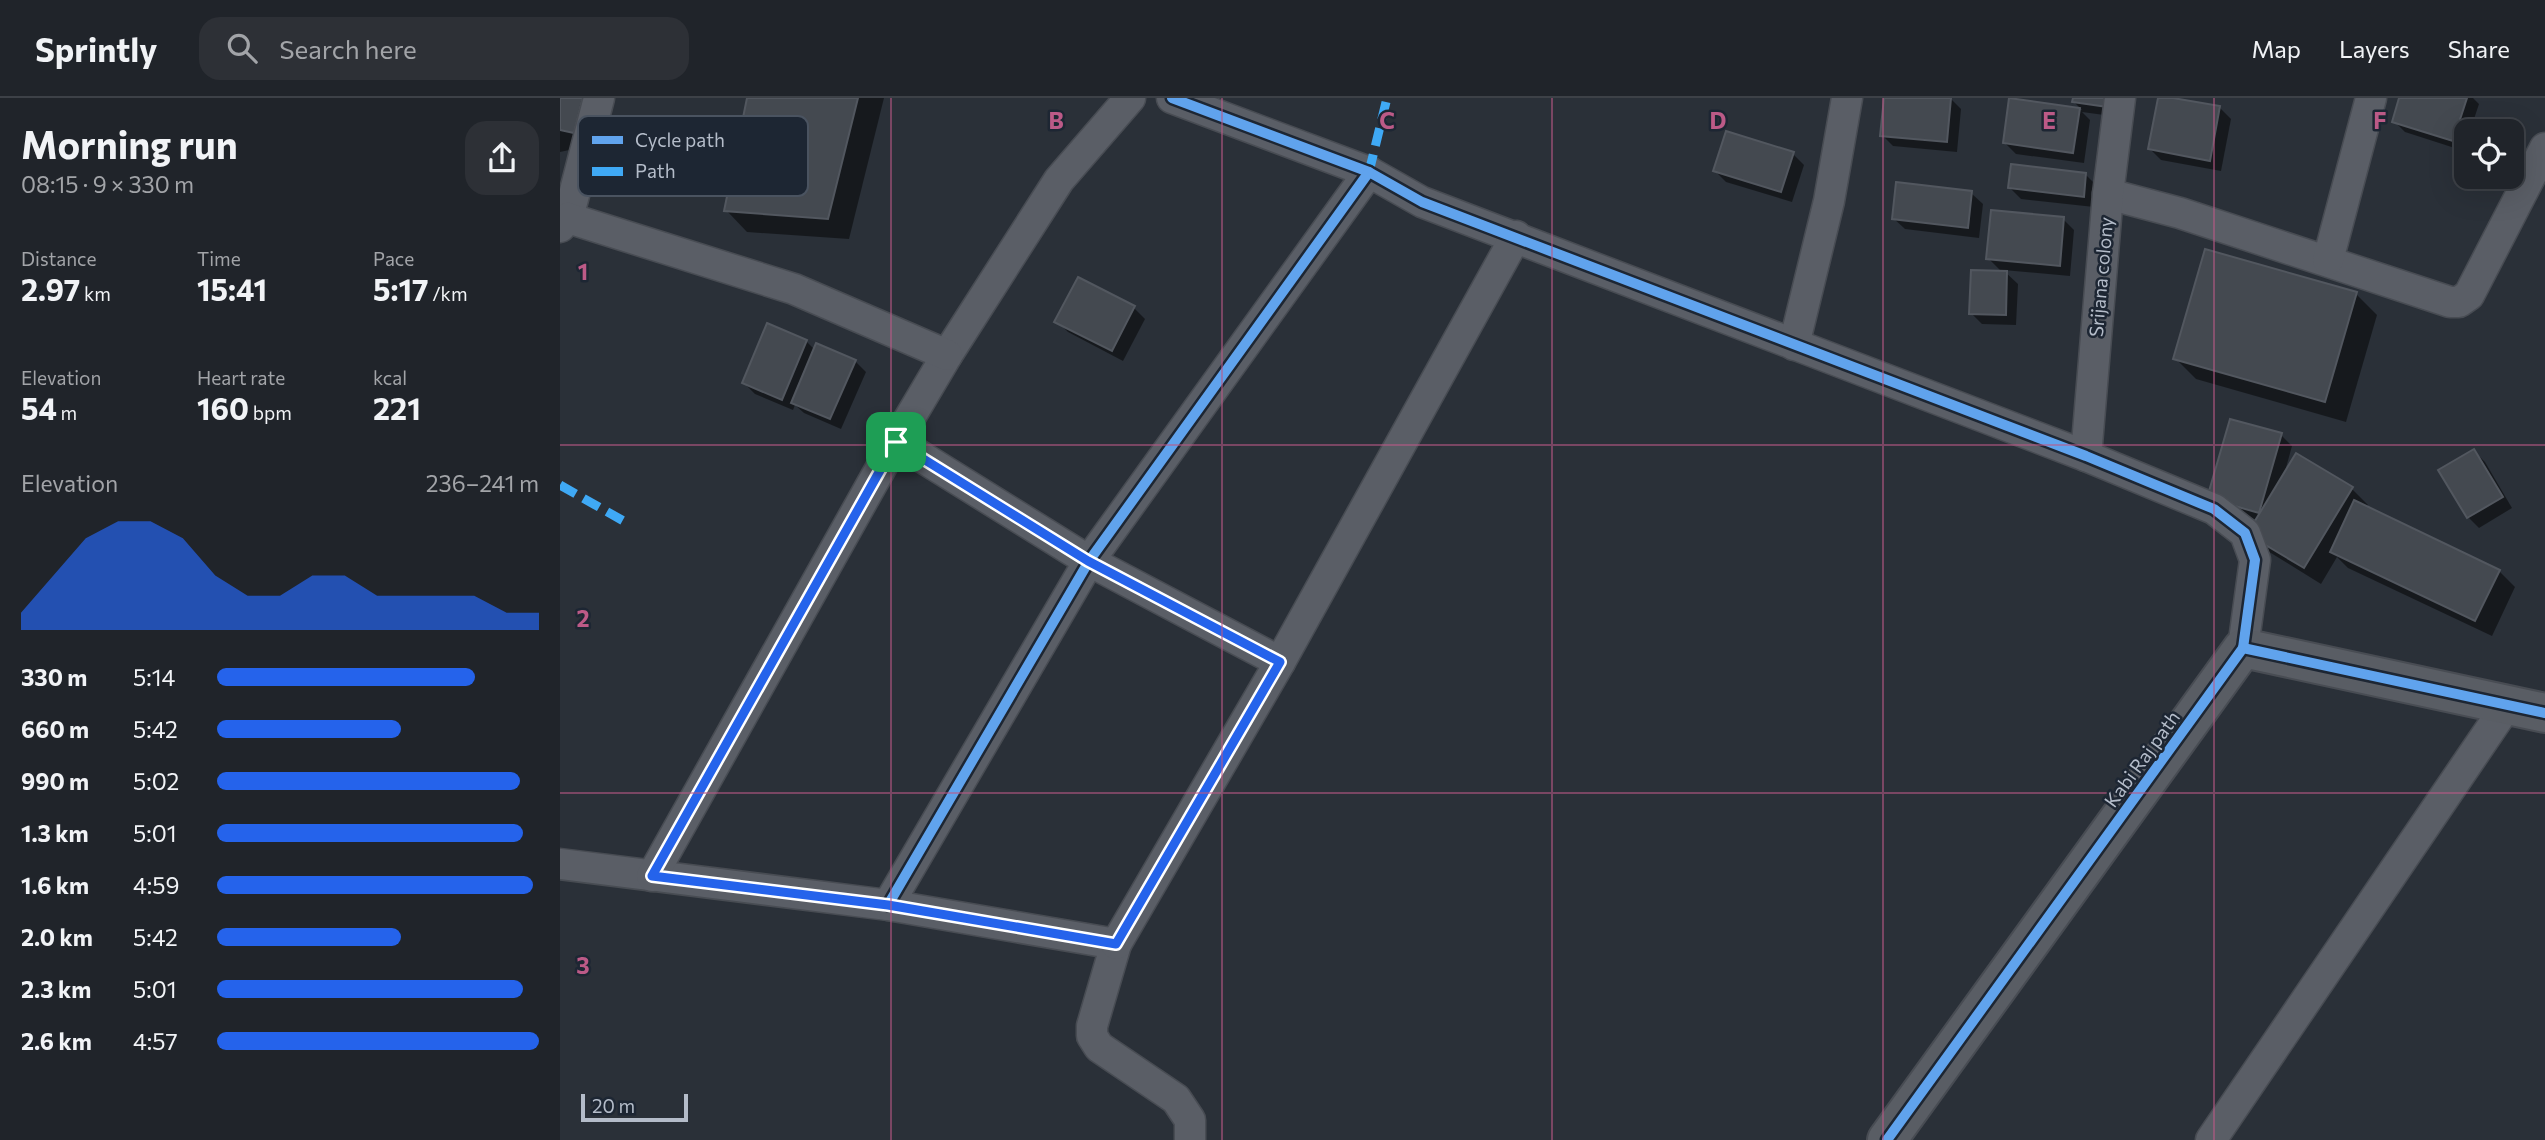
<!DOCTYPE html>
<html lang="en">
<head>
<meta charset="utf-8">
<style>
	body { margin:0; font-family:Commissioner,sans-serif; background:#2d3036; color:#f1f3f6; height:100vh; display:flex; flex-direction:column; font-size:26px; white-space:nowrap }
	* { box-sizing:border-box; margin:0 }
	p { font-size:23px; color:#a2a4a8 }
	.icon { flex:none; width:38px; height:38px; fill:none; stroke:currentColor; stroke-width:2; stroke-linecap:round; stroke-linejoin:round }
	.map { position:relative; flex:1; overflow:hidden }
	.panel { display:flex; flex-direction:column; background:#20242a; width:560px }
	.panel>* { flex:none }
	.fabs { position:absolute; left:1894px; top:21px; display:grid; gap:14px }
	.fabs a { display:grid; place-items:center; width:70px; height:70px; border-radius:14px; background:#20242a; box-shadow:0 7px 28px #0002,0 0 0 2px #3d4147; font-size:35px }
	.scale { position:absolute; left:21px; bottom:18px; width:107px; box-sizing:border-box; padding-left:7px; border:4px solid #b4bcc9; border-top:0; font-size:19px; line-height:24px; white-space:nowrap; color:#b4bcc9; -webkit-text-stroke:5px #1d2633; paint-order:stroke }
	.pin { position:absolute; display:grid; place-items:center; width:60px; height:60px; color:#fff; margin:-30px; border-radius:14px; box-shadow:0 4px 10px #0006 }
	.round { display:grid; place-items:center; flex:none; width:74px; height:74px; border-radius:21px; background:#2d3036 }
	.headline { display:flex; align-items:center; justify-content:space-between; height:119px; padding:0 21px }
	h1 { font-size:38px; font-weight:700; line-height:52px }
	.figures { display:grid; grid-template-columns:repeat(3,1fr); gap:10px; height:119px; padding:7px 21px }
	.figures div { display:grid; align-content:center }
	.figures b { font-size:30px; font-weight:700 }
	.figures small { font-size:19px; font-weight:400 }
	.figures p { font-size:19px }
	.chart { height:196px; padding:14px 21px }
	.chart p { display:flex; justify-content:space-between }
	.chart svg { width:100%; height:126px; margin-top:7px; fill:#2563eb; opacity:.7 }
	ul { padding:0 21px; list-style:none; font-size:23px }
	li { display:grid; grid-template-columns:112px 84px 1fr; align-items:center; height:52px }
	li i { height:18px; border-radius:9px; background:#2563eb }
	header { display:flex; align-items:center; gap:42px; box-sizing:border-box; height:98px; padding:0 35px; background:#20242a; border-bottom:2px solid #3d4147 }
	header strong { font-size:33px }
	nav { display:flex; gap:38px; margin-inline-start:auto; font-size:24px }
	.search { width:490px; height:63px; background:#2d3036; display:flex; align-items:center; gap:18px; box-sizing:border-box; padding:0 24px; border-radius:21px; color:#a2a4a8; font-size:26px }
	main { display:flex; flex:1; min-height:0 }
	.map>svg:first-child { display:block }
</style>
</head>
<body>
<header>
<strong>Sprintly</strong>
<div class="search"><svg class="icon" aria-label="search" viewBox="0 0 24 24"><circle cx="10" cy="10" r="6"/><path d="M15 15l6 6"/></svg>Search here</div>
<nav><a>Map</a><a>Layers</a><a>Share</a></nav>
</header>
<main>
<section class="panel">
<div class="headline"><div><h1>Morning run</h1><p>08:15 · 9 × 330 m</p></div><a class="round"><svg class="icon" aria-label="share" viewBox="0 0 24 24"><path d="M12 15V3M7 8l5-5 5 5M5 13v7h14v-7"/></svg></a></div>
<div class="figures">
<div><p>Distance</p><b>2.97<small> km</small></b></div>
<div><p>Time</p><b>15:41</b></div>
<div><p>Pace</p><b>5:17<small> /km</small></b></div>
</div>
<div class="figures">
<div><p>Elevation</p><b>54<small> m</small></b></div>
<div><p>Heart rate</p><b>160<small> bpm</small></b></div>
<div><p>kcal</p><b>221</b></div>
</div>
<div class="chart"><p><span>Elevation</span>236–241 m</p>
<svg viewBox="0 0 160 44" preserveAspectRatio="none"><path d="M0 44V38L10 25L20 12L30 6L40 6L50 12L60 25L70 32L80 32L90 25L100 25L110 32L120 32L130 32L140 32L150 38L160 38V44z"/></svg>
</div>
<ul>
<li><b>330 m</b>5:14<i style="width:80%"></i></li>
<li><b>660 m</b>5:42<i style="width:57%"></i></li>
<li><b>990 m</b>5:02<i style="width:94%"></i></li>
<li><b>1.3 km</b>5:01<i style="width:95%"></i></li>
<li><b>1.6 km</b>4:59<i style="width:98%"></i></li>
<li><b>2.0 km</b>5:42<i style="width:57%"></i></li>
<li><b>2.3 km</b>5:01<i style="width:95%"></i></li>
<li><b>2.6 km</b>4:57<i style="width:100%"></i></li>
</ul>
</section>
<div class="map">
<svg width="1985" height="1042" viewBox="0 0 1985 1042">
	<rect width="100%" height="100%" fill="#2a3038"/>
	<!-- shadow -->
	<g fill="#0007">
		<path d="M 0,0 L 49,0 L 14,51 L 0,54 Z"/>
		<path d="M 189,0 L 324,0 L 289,141 L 187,134 L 166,112 Z"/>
		<path d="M 1325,0 L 1390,0 L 1401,11 L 1397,54 L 1333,48 L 1322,37 Z"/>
		<path d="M 1515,0 L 1561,0 L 1559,19 L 1522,14 L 1530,22 L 1524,65 L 1456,56 L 1445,45 L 1450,2 L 1522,12 L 1514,4 Z"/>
		<path d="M 1599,0 L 1660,10 L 1671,21 L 1661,73 L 1601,62 L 1590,51 Z"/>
		<path d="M 1841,0 L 1913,0 L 1919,6 L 1910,33 L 1906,33 L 1904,53 L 1845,34 L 1834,23 Z"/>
		<path d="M 1233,56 L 1244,67 L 1232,104 L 1166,84 L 1155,73 Z"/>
		<path d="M 1526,77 L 1537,88 L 1534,109 L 1461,101 L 1450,90 Z"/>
		<path d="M 1411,95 L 1423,106 L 1419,140 L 1345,131 L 1333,120 Z"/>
		<path d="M 1503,121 L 1514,132 L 1510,178 L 1443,172 L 1458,186 L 1456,227 L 1422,226 L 1411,215 L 1443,175 L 1428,160 Z"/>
		<path d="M 1796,196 L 1817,217 L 1786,324 L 1636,281 L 1615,260 Z"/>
		<path d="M 574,210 L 585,221 L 563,263 L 508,234 L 497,223 Z"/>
		<path d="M 246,243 L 255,252 L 295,263 L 306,274 L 281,331 L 244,315 L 235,307 L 233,312 L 195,296 L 184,285 Z"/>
		<path d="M 1721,337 L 1732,348 L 1724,377 L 1792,391 L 1808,407 L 1807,410 L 1939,473 L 1955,489 L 1932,538 L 1788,470 L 1777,459 L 1761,486 L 1706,452 L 1698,422 L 1660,411 Z"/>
		<path d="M 1914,353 L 1925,364 L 1952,410 L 1919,430 L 1908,419 Z"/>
	</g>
	<!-- building -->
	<g fill="#444950" stroke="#52575f" stroke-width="2">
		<path d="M 0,0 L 23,0 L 14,35 L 0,32 Z"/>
		<path d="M 187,0 L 298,0 L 268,121 L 164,113 Z"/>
		<path d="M 1324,0 L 1391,0 L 1387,44 L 1320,38 Z"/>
		<path d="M 1449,0 L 1520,10 L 1513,55 L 1443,45 Z"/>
		<path d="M 1513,0 L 1549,0 L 1548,9 L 1512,4 Z"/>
		<path d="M 1598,0 L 1613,0 L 1660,8 L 1650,63 L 1588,51 Z"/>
		<path d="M 1839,0 L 1907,0 L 1893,43 L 1832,24 Z"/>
		<path d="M 1166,33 L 1234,54 L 1221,94 L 1153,73 Z"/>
		<path d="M 1451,66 L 1526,75 L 1524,99 L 1448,90 Z"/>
		<path d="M 1336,84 L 1412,93 L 1408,130 L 1332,121 Z"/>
		<path d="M 1431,112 L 1504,119 L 1500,168 L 1426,161 Z"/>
		<path d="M 1645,151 L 1797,194 L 1765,304 L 1613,261 Z"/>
		<path d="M 1411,172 L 1447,173 L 1446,217 L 1409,216 Z"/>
		<path d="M 518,179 L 575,208 L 552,253 L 494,224 Z"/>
		<path d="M 207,225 L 247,242 L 222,302 L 182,285 Z"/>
		<path d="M 256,245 L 296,262 L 270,321 L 231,305 Z"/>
		<path d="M 1670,321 L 1722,335 L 1699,415 L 1647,400 Z"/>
		<path d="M 1914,351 L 1943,399 L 1907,420 L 1878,372 Z"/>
		<path d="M 1736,355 L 1793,389 L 1744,470 L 1687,436 Z"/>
		<path d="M 1794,402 L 1940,472 L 1915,523 L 1770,454 Z"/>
	</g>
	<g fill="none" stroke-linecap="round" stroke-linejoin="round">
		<!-- street casing -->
		<g stroke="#484c53" stroke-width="33">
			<g id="street">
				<path d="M 570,0 L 499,82 L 387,257 L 336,343 L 529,463 L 720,564"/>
				<path d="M 612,0 L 809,74 L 862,104 L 1526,358 L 1654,411 L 1685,435 L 1695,462 L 1683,550"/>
				<path d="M 1548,96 L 1620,115 L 1890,204 L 1899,204 L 1909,197 L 1985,50"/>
				<path d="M 8,120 L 39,0"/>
				<path d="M 0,129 L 8,120 L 234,191 L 387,257"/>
				<path d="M 1768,162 L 1811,0"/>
				<path d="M 1234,247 L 1269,103 L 1287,0"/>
				<path d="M 1526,358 L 1548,96 L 1560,0"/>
				<path d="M 0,766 L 328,807 L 556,846 L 532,928 L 532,938 L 539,949 L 616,1001 L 630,1022 L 630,1042"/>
				<path d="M 92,778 L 336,343"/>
				<path d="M 328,807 L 529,463 L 809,74"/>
				<path d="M 556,846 L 720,564 L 956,138"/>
				<path d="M 1651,1042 L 1947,607"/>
			</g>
		</g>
		<!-- secondary casing -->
		<g stroke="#484c53" stroke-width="42">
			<path id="secondary" d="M 1327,1042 L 1683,550 L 1985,615"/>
		</g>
		<!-- street -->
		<use href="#street" stroke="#5a5e66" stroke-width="30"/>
		<!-- secondary -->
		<use href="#secondary" stroke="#595d64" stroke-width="38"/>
		<!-- quiet -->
		<g stroke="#3fa9f5" stroke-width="9" stroke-dasharray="18 9" stroke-linecap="butt">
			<path d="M 809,74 L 827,0"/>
			<path d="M 0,387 L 67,425"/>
		</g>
		<!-- cycleway casing -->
		<g stroke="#1d2633" stroke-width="15">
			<g id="cycleway">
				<path d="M 612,0 L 809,74 L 862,104 L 1526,358 L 1654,411 L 1685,435 L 1695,462 L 1683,550"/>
				<path d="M 328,807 L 529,463 L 809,74"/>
				<path d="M 1327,1042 L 1683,550 L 1985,615"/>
			</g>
		</g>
		<!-- cycleway -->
		<use href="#cycleway" stroke="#60a3ed" stroke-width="10"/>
	</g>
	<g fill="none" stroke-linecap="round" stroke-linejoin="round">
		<!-- route casing -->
		<g stroke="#fff" stroke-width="14">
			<path id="route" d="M 336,344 L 528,463 L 720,564 L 556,846 L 328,807 L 92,778 Z"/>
		</g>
		<!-- route -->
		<use href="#route" stroke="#2563eb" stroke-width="9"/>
	</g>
	<!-- grid -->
	<path fill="none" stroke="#bc5a87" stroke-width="2" stroke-opacity="0.55" d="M 331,0 L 331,1042M 662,0 L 662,1042M 992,0 L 992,1042M 1323,0 L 1323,1042M 1654,0 L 1654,1042M 0,347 L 1985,347M 0,695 L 1985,695"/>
	<g text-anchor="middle" stroke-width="5" stroke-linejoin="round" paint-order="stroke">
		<!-- street labels -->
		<g font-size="19" fill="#b4bcc9" stroke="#1d2633">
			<text transform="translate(1541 179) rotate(-85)" y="7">Srijana colony</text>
			<text transform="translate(1582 661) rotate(-54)" y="7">Kabi Raj path</text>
		</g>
	</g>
	<!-- legend -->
	<rect x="18" y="18" width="230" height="80" rx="10" fill="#1d2633" stroke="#4a5360" stroke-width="2"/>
	<rect x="32" y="38" width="31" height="8" fill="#60a3ed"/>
	<rect x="32" y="69" width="31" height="9" fill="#3fa9f5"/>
	<g font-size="19" fill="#b4bcc9">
		<text x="75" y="49">Cycle path</text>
		<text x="75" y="80">Path</text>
	</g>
	<g font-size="23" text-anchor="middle" font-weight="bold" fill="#bc5a87" stroke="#1d2633" stroke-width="5" stroke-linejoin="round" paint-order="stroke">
		<text x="496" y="31">B</text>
		<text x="827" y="31">C</text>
		<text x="1158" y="31">D</text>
		<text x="1489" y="31">E</text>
		<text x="1820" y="31">F</text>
		<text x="23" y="182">1</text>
		<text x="23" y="529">2</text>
		<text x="23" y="876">3</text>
	</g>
</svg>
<div class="fabs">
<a><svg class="icon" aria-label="locate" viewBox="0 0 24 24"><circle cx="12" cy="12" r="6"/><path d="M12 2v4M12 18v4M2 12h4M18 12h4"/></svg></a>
</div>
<div class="scale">20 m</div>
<div class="pin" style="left:336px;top:344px;background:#1e9e55"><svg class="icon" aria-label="arrive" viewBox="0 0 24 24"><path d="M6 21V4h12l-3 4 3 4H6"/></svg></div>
</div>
</main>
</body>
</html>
